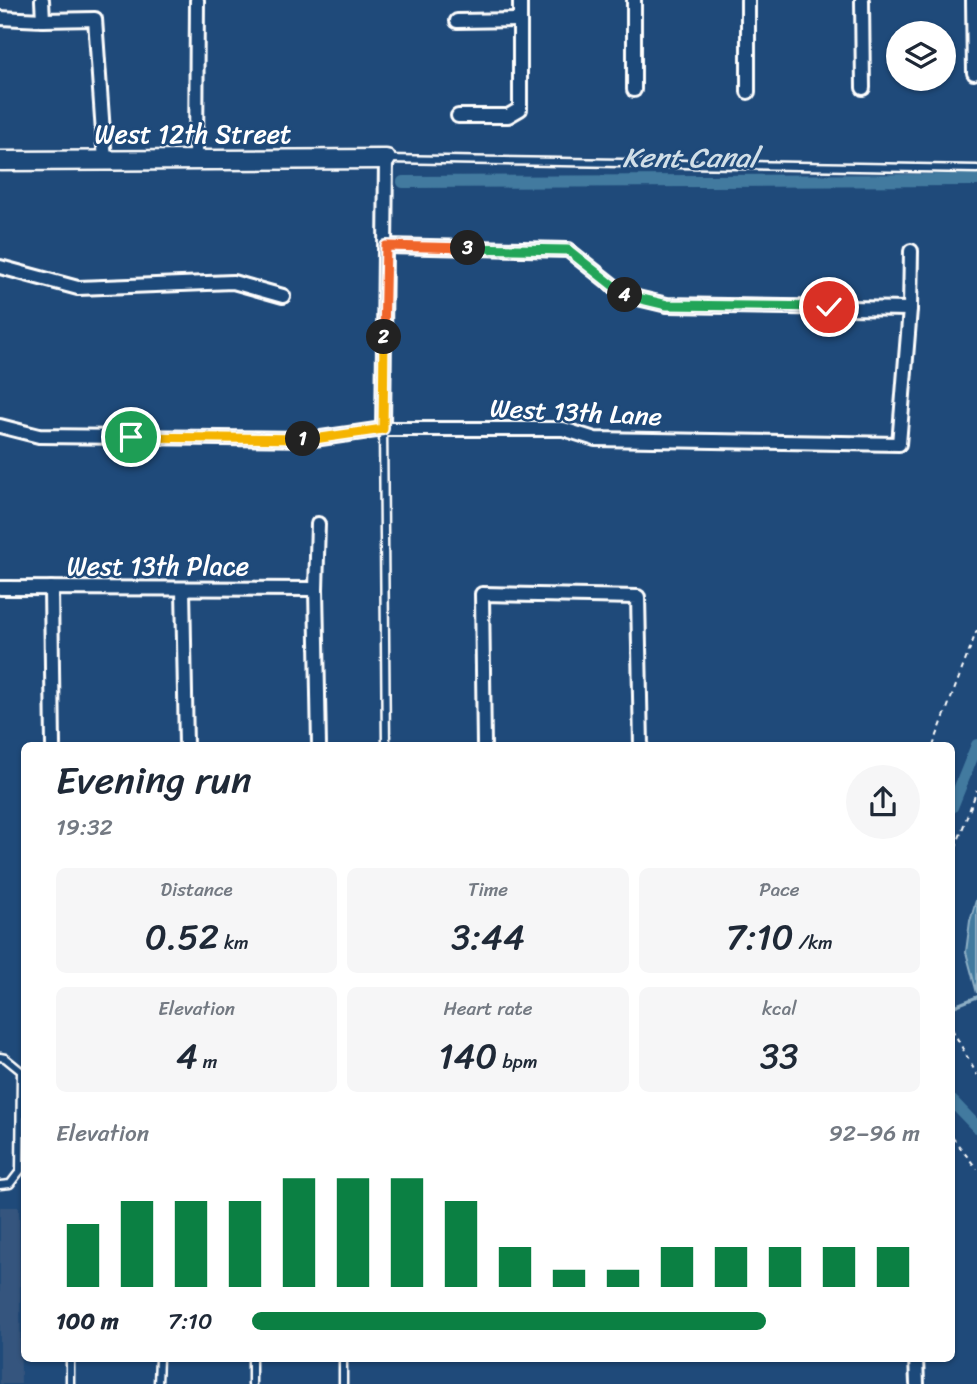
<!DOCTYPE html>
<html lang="en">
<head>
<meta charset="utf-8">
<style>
	body { margin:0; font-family:Sriracha,sans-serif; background:#f6f6f7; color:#1f2937; height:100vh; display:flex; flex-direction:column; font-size:26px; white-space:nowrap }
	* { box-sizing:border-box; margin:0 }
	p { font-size:23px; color:#747a83 }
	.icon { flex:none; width:38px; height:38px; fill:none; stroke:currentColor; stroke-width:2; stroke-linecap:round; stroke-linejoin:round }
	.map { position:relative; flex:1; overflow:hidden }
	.panel { position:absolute; left:21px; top:742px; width:934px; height:620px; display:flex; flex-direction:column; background:#fff; border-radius:10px; box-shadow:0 2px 5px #0004 }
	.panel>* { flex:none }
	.controls { position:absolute; left:886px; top:21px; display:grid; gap:14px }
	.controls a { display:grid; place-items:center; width:70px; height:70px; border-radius:50%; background:#fff; box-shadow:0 2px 5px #0004; font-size:35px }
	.pin { position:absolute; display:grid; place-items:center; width:60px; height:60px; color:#fff; margin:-30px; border:4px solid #fff; border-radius:50%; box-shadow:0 2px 7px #0007 }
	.km { position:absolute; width:35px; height:35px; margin:-18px; border-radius:50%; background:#222; color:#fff; font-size:19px; line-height:35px; text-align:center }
	.round { display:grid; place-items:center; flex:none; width:74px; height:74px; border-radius:37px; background:#f6f6f7 }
	.headline { display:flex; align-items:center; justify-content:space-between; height:119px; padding:0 35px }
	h1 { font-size:38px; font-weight:600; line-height:52px }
	.metrics { display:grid; grid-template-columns:repeat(3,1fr); gap:10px; height:119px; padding:7px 35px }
	.metrics div { display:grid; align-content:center; border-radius:10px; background:#f6f6f7; text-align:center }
	.metrics b { font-size:35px; font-weight:600 }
	.metrics small { font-size:19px; font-weight:400 }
	.metrics p { font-size:19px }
	.chart { height:196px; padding:14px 35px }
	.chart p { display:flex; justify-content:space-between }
	.chart svg { width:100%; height:126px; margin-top:7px; stroke:#0b8043; stroke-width:6 }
	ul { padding:0 35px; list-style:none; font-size:23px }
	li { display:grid; grid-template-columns:112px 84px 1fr; align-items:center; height:52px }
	li i { height:18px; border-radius:9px; background:#0b8043 }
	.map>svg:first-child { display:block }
</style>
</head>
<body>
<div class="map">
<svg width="977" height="1384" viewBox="0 0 977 1384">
	<rect width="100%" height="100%" fill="#1f4a7a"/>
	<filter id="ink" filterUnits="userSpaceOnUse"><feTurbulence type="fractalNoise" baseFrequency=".0143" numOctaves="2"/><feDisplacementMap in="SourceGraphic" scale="14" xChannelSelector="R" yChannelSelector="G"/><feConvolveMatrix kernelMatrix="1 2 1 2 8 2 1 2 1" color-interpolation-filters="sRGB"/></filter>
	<g filter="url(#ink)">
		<!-- built -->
		<path fill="#35557e" d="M 0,1207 L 19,1207 L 21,1384 L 0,1384 Z"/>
		<!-- water -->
		<path fill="#437a9f" stroke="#8eafc5" stroke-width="2" d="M 977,897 L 977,993 L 966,952 L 970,921 Z"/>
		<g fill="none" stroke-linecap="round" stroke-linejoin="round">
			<!-- stream -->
			<path stroke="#8eafc5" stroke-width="3.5" d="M 952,1007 L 977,997"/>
			<!-- canal -->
			<g stroke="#437a9f" stroke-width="12">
				<path d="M 403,182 L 977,180"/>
				<path d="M 952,807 L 977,745"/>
				<path d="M 952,1101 L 977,1127"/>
			</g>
			<!-- lane casing -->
			<g stroke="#fff" stroke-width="11">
				<g id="lane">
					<path d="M 388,159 L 977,169"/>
					<path d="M 383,429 L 386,746"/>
					<path d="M 0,1057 L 5,1058 L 21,1071 L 20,1171 L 10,1184 L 0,1185"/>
					<path d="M 70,1358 L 70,1384"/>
					<path d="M 252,1358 L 252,1384"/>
					<path d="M 158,1384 L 159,1358"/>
					<path d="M 343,1384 L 343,1358"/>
				</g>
			</g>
			<!-- street casing -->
			<g stroke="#fff" stroke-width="18">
				<g id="street">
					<path d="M 42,0 L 43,20"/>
					<path d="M 748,0 L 748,92"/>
					<path d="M 862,0 L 863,88"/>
					<path d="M 973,0 L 974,73"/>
					<path d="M 0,18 L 43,20 L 95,19 L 105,161"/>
					<path d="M 457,21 L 520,20"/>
					<path d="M 634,90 L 634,0"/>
					<path d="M 458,116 L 508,116 L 520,109 L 520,0"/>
					<path d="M 196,160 L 197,0"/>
					<path d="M 386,246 L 568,250 L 625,295 L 667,305 L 910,309"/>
					<path d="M 0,267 L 78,288 L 233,282 L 283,296"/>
					<path d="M 0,426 L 39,436 L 314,439 L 383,429 L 563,429 L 595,439 L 899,444 L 910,309 L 911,251"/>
					<path d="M 383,429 L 386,159"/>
					<path d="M 318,524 L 316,589 L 319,746"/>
					<path d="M 0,588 L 316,589"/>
					<path d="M 51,588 L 53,746"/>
					<path d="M 183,589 L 186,746"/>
					<path d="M 484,746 L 482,594 L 638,597 L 641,746"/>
					<path d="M 916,1358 L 917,1384"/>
				</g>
			</g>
			<!-- secondary casing -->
			<g stroke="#fff" stroke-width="23">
				<path id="secondary" d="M 0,161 L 386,159"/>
			</g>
			<!-- path -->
			<g stroke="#fff" stroke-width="2" stroke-dasharray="5 5" stroke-linecap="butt">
				<path d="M 933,746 L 977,630"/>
				<path d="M 952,857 L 977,790"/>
				<path d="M 952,1029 L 977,1075"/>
				<path d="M 952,1137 L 977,1169"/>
			</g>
			<!-- lane -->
			<use href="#lane" stroke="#1f4a7a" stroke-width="6"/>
			<!-- street -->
			<use href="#street" stroke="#1f4a7a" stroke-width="12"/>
			<!-- secondary -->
			<use href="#secondary" stroke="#1f4a7a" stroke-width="18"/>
		</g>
	</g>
	<g fill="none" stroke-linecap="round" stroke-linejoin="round" filter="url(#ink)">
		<!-- split-1 casing -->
		<g stroke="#fff" stroke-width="14">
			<path id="split-1" d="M 131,437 L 303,439"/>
		</g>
		<!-- split-2 casing -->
		<g stroke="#fff" stroke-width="14">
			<path id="split-2" d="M 303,439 L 314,439 L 383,429 L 384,337"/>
		</g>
		<!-- split-3 casing -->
		<g stroke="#fff" stroke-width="14">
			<path id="split-3" d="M 384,337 L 386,246 L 468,248"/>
		</g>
		<!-- split-4 casing -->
		<g stroke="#fff" stroke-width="14">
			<path id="split-4" d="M 468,248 L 568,250 L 625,295"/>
		</g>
		<!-- split-5 casing -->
		<g stroke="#fff" stroke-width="14">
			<path id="split-5" d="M 625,295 L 667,305 L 829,307"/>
		</g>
		<!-- split-1 -->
		<use href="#split-1" stroke="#f5b400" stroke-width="9"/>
		<!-- split-2 -->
		<use href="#split-2" stroke="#f5b400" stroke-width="9"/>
		<!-- split-3 -->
		<use href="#split-3" stroke="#f0652b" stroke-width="9"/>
		<!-- split-4 -->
		<use href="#split-4" stroke="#22a559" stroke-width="9"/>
		<!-- split-5 -->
		<use href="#split-5" stroke="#22a559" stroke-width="9"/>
	</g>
	<g text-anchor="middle" stroke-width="5" stroke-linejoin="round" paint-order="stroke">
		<!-- street labels -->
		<g font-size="26" fill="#fff" stroke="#1f4a7a">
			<text x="193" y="143">West 12th Street</text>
			<text transform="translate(576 412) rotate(3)" y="9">West 13th Lane</text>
			<text x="158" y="575">West 13th Place</text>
		</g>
		<!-- water labels -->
		<g font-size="28" font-style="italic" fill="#d0dee7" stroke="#1f4a7a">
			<text x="690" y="167">Kent Canal</text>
		</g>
	</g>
</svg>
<div class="controls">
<a><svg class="icon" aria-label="layers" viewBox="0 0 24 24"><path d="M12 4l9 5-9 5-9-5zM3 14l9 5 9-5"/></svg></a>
</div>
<div class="pin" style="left:131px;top:437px;background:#1e9e55"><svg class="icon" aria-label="arrive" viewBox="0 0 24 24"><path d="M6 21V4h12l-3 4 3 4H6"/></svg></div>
<div class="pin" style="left:829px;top:307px;background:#d93025"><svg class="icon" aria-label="check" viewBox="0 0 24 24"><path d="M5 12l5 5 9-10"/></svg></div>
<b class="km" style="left:303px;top:439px">1</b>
<b class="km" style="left:384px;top:337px">2</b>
<b class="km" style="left:468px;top:248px">3</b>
<b class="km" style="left:625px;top:295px">4</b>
<section class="panel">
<div class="headline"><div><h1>Evening run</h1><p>19:32</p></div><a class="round"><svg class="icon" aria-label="share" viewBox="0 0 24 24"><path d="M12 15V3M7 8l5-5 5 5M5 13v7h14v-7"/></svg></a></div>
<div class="metrics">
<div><p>Distance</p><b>0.52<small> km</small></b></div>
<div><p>Time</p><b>3:44</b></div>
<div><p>Pace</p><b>7:10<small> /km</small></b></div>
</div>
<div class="metrics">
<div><p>Elevation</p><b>4<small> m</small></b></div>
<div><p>Heart rate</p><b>140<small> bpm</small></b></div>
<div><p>kcal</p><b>33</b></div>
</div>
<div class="chart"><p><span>Elevation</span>92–96 m</p>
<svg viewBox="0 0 160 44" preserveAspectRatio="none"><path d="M5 44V22M15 44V14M25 44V14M35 44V14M45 44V6M55 44V6M65 44V6M75 44V14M85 44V30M95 44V38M105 44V38M115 44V30M125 44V30M135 44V30M145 44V30M155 44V30"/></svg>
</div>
<ul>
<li><b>100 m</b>7:10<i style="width:77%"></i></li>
</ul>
</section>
</div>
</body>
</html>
